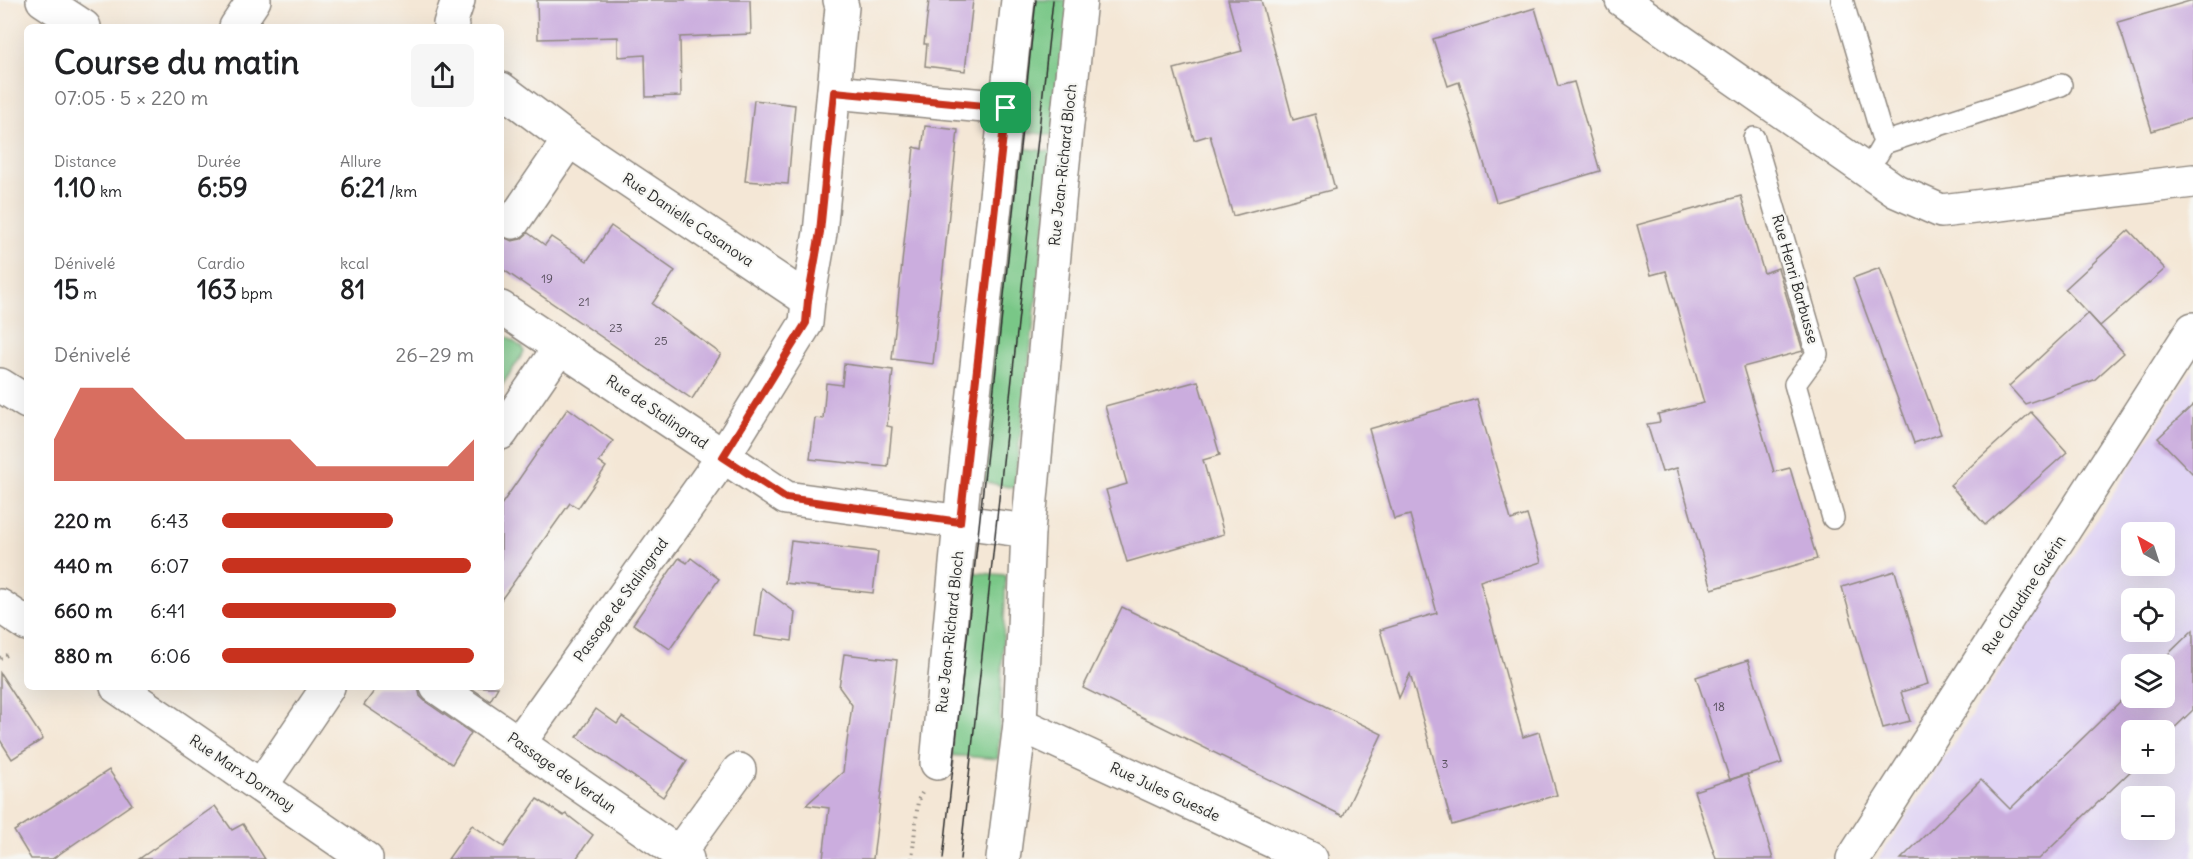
<!DOCTYPE html>
<html lang="fr">
<head>
<meta charset="utf-8">
<style>
	body { margin:0; font-family:Delius,sans-serif; background:#f6f6f6; color:#202124; height:100vh; display:flex; flex-direction:column; font-size:22px; white-space:nowrap }
	* { box-sizing:border-box; margin:0 }
	p { font-size:20px; color:#757577 }
	.icon { flex:none; width:33px; height:33px; fill:none; stroke:currentColor; stroke-width:2; stroke-linecap:round; stroke-linejoin:round }
	.map { position:relative; flex:1; overflow:hidden }
	.sheet { position:absolute; left:24px; top:24px; width:480px; height:666px; display:flex; flex-direction:column; background:#fff; border-radius:9px; box-shadow:0 6px 24px #0002 }
	.sheet>* { flex:none }
	.needle { width:39px; rotate:321deg }
	.controls { position:absolute; left:2121px; top:522px; display:grid; gap:12px }
	.controls a { display:grid; place-items:center; width:54px; height:54px; border-radius:9px; background:#fff; box-shadow:0 6px 24px #0002; font-size:30px }
	.pin { position:absolute; display:grid; place-items:center; width:51px; height:51px; color:#fff; margin:-26px; border-radius:12px; box-shadow:0 3px 9px #0006 }
	.round { display:grid; place-items:center; flex:none; width:63px; height:63px; border-radius:9px; background:#f6f6f6 }
	.headline { display:flex; align-items:center; justify-content:space-between; height:102px; padding:0 30px }
	h1 { font-size:33px; font-weight:700; line-height:45px }
	.figures { display:grid; grid-template-columns:repeat(3,1fr); gap:9px; height:102px; padding:6px 30px }
	.figures div { display:grid; align-content:center }
	.figures b { font-size:26px; font-weight:700 }
	.figures small { font-size:16px; font-weight:400 }
	.figures p { font-size:16px }
	.chart { height:168px; padding:12px 30px }
	.chart p { display:flex; justify-content:space-between }
	.chart svg { width:100%; height:108px; margin-top:6px; fill:#c8321e; opacity:.7 }
	ul { padding:0 30px; list-style:none; font-size:20px }
	li { display:grid; grid-template-columns:96px 72px 1fr; align-items:center; height:45px }
	li i { height:15px; border-radius:8px; background:#c8321e }
	.map>svg:first-child { display:block }
</style>
</head>
<body>
<div class="map">
<svg width="2193" height="859" viewBox="0 0 2193 859">
	<rect width="100%" height="100%" fill="#f6f6f2"/>
	<filter id="ink" filterUnits="userSpaceOnUse"><feTurbulence type="fractalNoise" baseFrequency=".0167" numOctaves="2"/><feDisplacementMap in="SourceGraphic" scale="12" xChannelSelector="R" yChannelSelector="G"/><feConvolveMatrix kernelMatrix="1 2 1 2 8 2 1 2 1" color-interpolation-filters="sRGB"/></filter>
	<filter id="wash" filterUnits="userSpaceOnUse"><feTurbulence type="fractalNoise" baseFrequency=".008" numOctaves="4" result="noise"/><feDisplacementMap in="SourceGraphic" scale="24" xChannelSelector="R" yChannelSelector="G"/><feGaussianBlur stdDeviation="1.35" result="paint"/><feColorMatrix in="noise" values="0 0 0 0 0 0 0 0 0 0 0 0 0 0 0 0 0 1.4 0 .05"/><feComposite in="paint" operator="in"/></filter>
	<g filter="url(#wash)">
		<rect width="100%" height="100%" fill="#f4e7d6"/>
		<!-- built -->
		<path fill="#e0d4f4" fill-rule="evenodd" d="M 2193,369 L 2193,859 L 1878,859 L 1918,799 ZM 2132,532 L 2164,532 L 2164,566 L 2132,566 ZM 2132,598 L 2164,598 L 2164,632 L 2132,632 ZM 2132,664 L 2164,664 L 2164,698 L 2132,698 ZM 2132,730 L 2164,730 L 2164,764 L 2132,764 ZM 2132,796 L 2164,796 L 2164,830 L 2132,830 Z"/>
		<!-- green -->
		<g fill="#79c787" stroke="#527959" stroke-width="1.5">
			<path d="M 1029,0 L 1071,0 L 1056,136 L 1014,130 Z"/>
			<path d="M 1013,147 L 1054,152 L 1014,488 L 976,480 Z"/>
			<path d="M 501,333 L 523,348 L 524,352 L 501,387 Z"/>
			<path d="M 967,572 L 1006,575 L 998,759 L 948,755 Z"/>
		</g>
		<g id="blocks">
			<!-- building -->
			<g fill="#cbadde">
				<path d="M 537,0 L 750,0 L 751,34 L 680,37 L 681,96 L 646,97 L 645,55 L 618,57 L 618,37 L 538,39 Z"/>
				<path d="M 929,0 L 973,0 L 965,71 L 925,66 L 927,44 L 924,44 Z"/>
				<path d="M 1228,0 L 1261,0 L 1293,120 L 1315,114 L 1335,189 L 1233,216 L 1210,135 L 1194,140 L 1174,69 L 1242,51 Z"/>
				<path d="M 2193,0 L 2193,118 L 2152,131 L 2118,22 Z"/>
				<path d="M 1535,8 L 1558,86 L 1574,82 L 1600,171 L 1496,202 L 1459,82 L 1448,86 L 1433,39 Z"/>
				<path d="M 754,100 L 795,105 L 788,184 L 745,181 Z"/>
				<path d="M 925,126 L 958,130 L 933,364 L 892,359 L 914,147 L 922,149 Z"/>
				<path d="M 1741,196 L 1764,273 L 1778,268 L 1803,351 L 1743,367 L 1774,472 L 1790,468 L 1817,559 L 1712,589 L 1677,468 L 1662,472 L 1647,424 L 1660,422 L 1658,414 L 1704,403 L 1666,271 L 1651,275 L 1637,225 Z"/>
				<path d="M 611,226 L 675,271 L 652,304 L 721,354 L 692,399 L 501,268 L 501,236 L 512,241 L 521,239 L 528,233 L 545,245 L 551,237 L 587,261 Z"/>
				<path d="M 2129,230 L 2165,269 L 2100,326 L 2065,289 Z"/>
				<path d="M 1880,268 L 1941,434 L 1914,443 L 1853,278 Z"/>
				<path d="M 2088,313 L 2124,353 L 2094,380 L 2025,404 L 2009,386 Z"/>
				<path d="M 844,364 L 893,370 L 887,426 L 892,427 L 888,467 L 810,459 L 815,418 L 823,419 L 826,383 L 842,385 Z"/>
				<path d="M 1198,381 L 1220,455 L 1203,460 L 1224,534 L 1127,562 L 1106,490 L 1127,484 L 1105,406 Z"/>
				<path d="M 1477,399 L 1511,520 L 1527,515 L 1541,562 L 1480,581 L 1523,737 L 1539,732 L 1557,795 L 1452,825 L 1410,674 L 1399,698 L 1380,630 L 1437,613 L 1410,515 L 1394,519 L 1369,429 Z"/>
				<path d="M 2193,405 L 2193,474 L 2158,438 Z"/>
				<path d="M 568,408 L 613,441 L 599,462 L 606,467 L 578,508 L 570,503 L 501,600 L 501,505 Z"/>
				<path d="M 2031,412 L 2067,452 L 1985,525 L 1950,485 Z"/>
				<path d="M 791,541 L 878,552 L 873,593 L 785,583 Z"/>
				<path d="M 679,558 L 687,563 L 691,558 L 719,579 L 670,649 L 633,624 Z"/>
				<path d="M 1895,571 L 1928,684 L 1901,692 L 1910,721 L 1883,728 L 1842,587 Z"/>
				<path d="M 762,588 L 795,612 L 792,641 L 755,636 Z"/>
				<path d="M 1122,607 L 1382,734 L 1343,816 L 1083,688 Z"/>
				<path d="M 2193,630 L 2193,710 L 2164,738 L 2164,730 L 2132,730 L 2132,764 L 2138,764 L 2039,859 L 1901,859 L 1981,780 L 2010,809 L 2132,690 L 2132,698 L 2164,698 L 2164,664 L 2158,664 Z"/>
				<path d="M 844,654 L 897,660 L 873,859 L 823,859 L 829,808 L 806,805 L 843,772 L 852,705 L 839,687 Z"/>
				<path d="M 1748,660 L 1782,763 L 1730,780 L 1696,677 Z"/>
				<path d="M 0,673 L 43,739 L 12,759 L 0,740 Z"/>
				<path d="M 377,687 L 418,687 L 420,696 L 426,702 L 471,733 L 452,764 L 364,705 Z"/>
				<path d="M 470,687 L 498,687 L 490,701 Z"/>
				<path d="M 596,709 L 617,724 L 622,717 L 687,761 L 663,797 L 577,737 Z"/>
				<path d="M 109,770 L 132,804 L 52,859 L 31,859 L 14,831 Z"/>
				<path d="M 1747,774 L 1773,859 L 1716,859 L 1694,791 Z"/>
				<path d="M 537,799 L 564,816 L 566,814 L 593,835 L 576,859 L 448,859 L 472,825 L 504,847 Z"/>
				<path d="M 215,806 L 232,830 L 243,824 L 265,859 L 139,859 Z"/>
			</g>
		</g>
	</g>
	<g filter="url(#ink)">
		<use href="#blocks" fill-opacity="0" stroke="#908980" stroke-width="1.5"/>
		<g fill="none" stroke-linecap="round" stroke-linejoin="round">
			<!-- lane casing -->
			<g stroke="#908980" stroke-width="24">
				<g id="lane">
					<path d="M 1842,0 L 1884,143 L 1877,155"/>
					<path d="M 1754,138 L 1817,354 L 1795,384 L 1833,518"/>
					<path d="M 1884,143 L 2061,85"/>
				</g>
			</g>
			<!-- street casing -->
			<g stroke="#908980" stroke-width="36">
				<g id="street">
					<path d="M 43,0 L 84,27"/>
					<path d="M 1622,0 L 1896,191 L 1941,211 L 2193,181"/>
					<path d="M 236,27 L 254,0"/>
					<path d="M 452,27 L 450,24 L 458,0"/>
					<path d="M 501,89 L 569,140 L 808,300 L 820,233 L 842,7 L 840,0"/>
					<path d="M 834,92 L 1006,108"/>
					<path d="M 513,222 L 569,140"/>
					<path d="M 501,308 L 786,498 L 1028,531"/>
					<path d="M 0,385 L 27,402"/>
					<path d="M 501,433 L 560,347"/>
					<path d="M 0,606 L 27,624"/>
					<path d="M 117,687 L 366,859"/>
					<path d="M 437,687 L 687,859"/>
					<path d="M 1020,724 L 1311,859"/>
					<path d="M 519,743 L 723,457 L 806,323 L 808,300"/>
					<path d="M 937,763 L 963,491 L 1018,0"/>
					<path d="M 261,786 L 328,687"/>
					<path d="M 679,853 L 739,770"/>
					<path d="M 1003,859 L 1020,724 L 1028,531 L 1060,191 L 1080,0"/>
					<path d="M 1853,859 L 2193,329"/>
				</g>
			</g>
			<!-- path -->
			<g stroke="#908980" stroke-width="4" stroke-dasharray="1.5 4.5" stroke-linecap="butt">
				<path d="M 0,658 L 9,654"/>
				<path d="M 912,859 L 918,800 L 922,793"/>
			</g>
			<!-- lane -->
			<use href="#lane" stroke="#fff" stroke-width="21"/>
			<!-- street -->
			<use href="#street" stroke="#fff" stroke-width="33"/>
			<!-- tram -->
			<g stroke="#2b2b2b" stroke-width="1.5">
				<path d="M 943,859 L 1036,0"/>
				<path d="M 960,859 L 1053,0"/>
			</g>
		</g>
	</g>
	<g fill="none" stroke-linecap="round" stroke-linejoin="round" filter="url(#ink)">
		<!-- route casing -->
		<g stroke="#fff" stroke-width="12">
			<path id="route" d="M 834,92 L 1006,108 L 960,522 L 786,498 L 723,457 L 806,323 L 808,300 L 820,232 Z"/>
		</g>
		<!-- route -->
		<use href="#route" stroke="#c8321e" stroke-width="8"/>
	</g>
	<g text-anchor="middle" stroke-width="4.5" stroke-linejoin="round" paint-order="stroke">
		<!-- number labels -->
		<g font-size="12" fill="#534c58">
			<text x="547" y="283">19</text>
			<text x="584" y="306">21</text>
			<text x="616" y="332">23</text>
			<text x="661" y="345">25</text>
			<text x="1719" y="711">18</text>
			<text x="1445" y="768">3</text>
		</g>
		<!-- street labels -->
		<g font-size="15" fill="#2b2b2b" stroke="#f6f6f2">
			<text transform="translate(1063 165) rotate(-84)" y="5">Rue Jean-Richard Bloch</text>
			<text transform="translate(688 220) rotate(34)" y="5">Rue Danielle Casanova</text>
			<text transform="translate(1795 279) rotate(74)" y="5">Rue Henri Barbusse</text>
			<text transform="translate(657 412) rotate(34)" y="5">Rue de Stalingrad</text>
			<text transform="translate(2024 595) rotate(-57)" y="5">Rue Claudine Guérin</text>
			<text transform="translate(621 600) rotate(-54)" y="5">Passage de Stalingrad</text>
			<text transform="translate(950 632) rotate(-84)" y="5">Rue Jean-Richard Bloch</text>
			<text transform="translate(242 773) rotate(34)" y="5">Rue Marx Dormoy</text>
			<text transform="translate(562 773) rotate(35)" y="5">Passage de Verdun</text>
			<text transform="translate(1165 792) rotate(25)" y="5">Rue Jules Guesde</text>
		</g>
	</g>
</svg>
<div class="controls">
<a><svg class="needle" viewBox="-14 -14 28 28"><path d="M0-13l5 13h-10z" fill="#e53935"/><path d="M0 13l5-13h-10z" fill="#757577"/></svg></a>
<a><svg class="icon" aria-label="locate" viewBox="0 0 24 24"><circle cx="12" cy="12" r="6"/><path d="M12 2v4M12 18v4M2 12h4M18 12h4"/></svg></a>
<a><svg class="icon" aria-label="layers" viewBox="0 0 24 24"><path d="M12 4l9 5-9 5-9-5zM3 14l9 5 9-5"/></svg></a>
<a>+</a>
<a>−</a>
</div>
<div class="pin" style="left:1006px;top:108px;background:#1e9e55"><svg class="icon" aria-label="arrive" viewBox="0 0 24 24"><path d="M6 21V4h12l-3 4 3 4H6"/></svg></div>
<section class="sheet">
<div class="headline"><div><h1>Course du matin</h1><p>07:05 · 5 × 220 m</p></div><a class="round"><svg class="icon" aria-label="share" viewBox="0 0 24 24"><path d="M12 15V3M7 8l5-5 5 5M5 13v7h14v-7"/></svg></a></div>
<div class="figures">
<div><p>Distance</p><b>1.10<small> km</small></b></div>
<div><p>Durée</p><b>6:59</b></div>
<div><p>Allure</p><b>6:21<small> /km</small></b></div>
</div>
<div class="figures">
<div><p>Dénivelé</p><b>15<small> m</small></b></div>
<div><p>Cardio</p><b>163<small> bpm</small></b></div>
<div><p>kcal</p><b>81</b></div>
</div>
<div class="chart"><p><span>Dénivelé</span>26–29 m</p>
<svg viewBox="0 0 160 44" preserveAspectRatio="none"><path d="M0 44V27L10 6L20 6L30 6L40 17L50 27L60 27L70 27L80 27L90 27L100 38L110 38L120 38L130 38L140 38L150 38L160 27V44z"/></svg>
</div>
<ul>
<li><b>220 m</b>6:43<i style="width:68%"></i></li>
<li><b>440 m</b>6:07<i style="width:99%"></i></li>
<li><b>660 m</b>6:41<i style="width:69%"></i></li>
<li><b>880 m</b>6:06<i style="width:100%"></i></li>
</ul>
</section>
</div>
</body>
</html>
